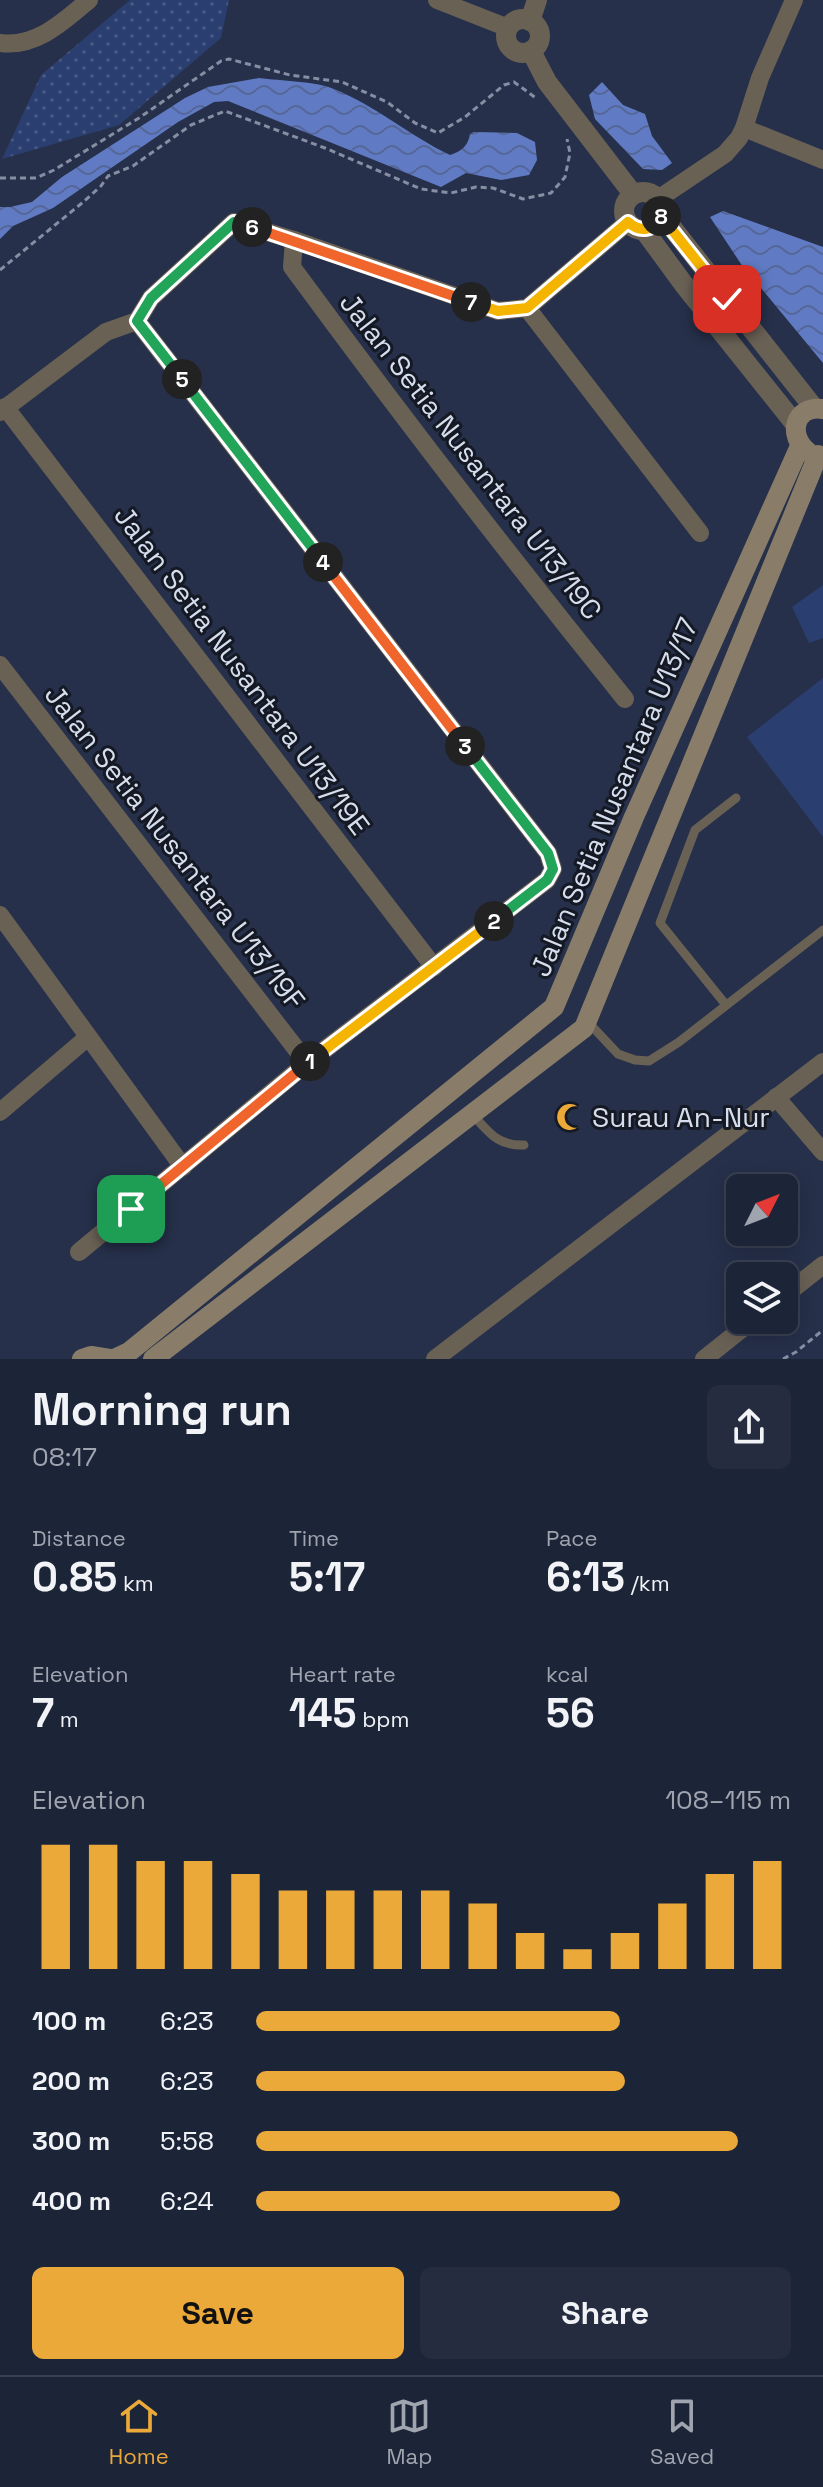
<!DOCTYPE html>
<html lang="en">
<head>
<meta charset="utf-8">
<style>
	body { margin:0; font-family:"Space Grotesk",sans-serif; background:#252c40; color:#f1f3f6; height:100vh; display:flex; flex-direction:column; font-size:30px; white-space:nowrap }
	* { box-sizing:border-box; margin:0 }
	p { font-size:26px; color:#a0a4ae }
	.icon { flex:none; width:44px; height:44px; fill:none; stroke:currentColor; stroke-width:2; stroke-linecap:round; stroke-linejoin:round }
	.map { position:relative; height:1359px; overflow:hidden }
	.side { display:flex; flex-direction:column; background:#1c2438; flex:1 }
	.side>* { flex:none }
	.needle { width:52px; rotate:48deg }
	.tools { position:absolute; left:726px; top:1174px; display:grid; gap:16px }
	.tools a { display:grid; place-items:center; width:72px; height:72px; border-radius:12px; background:#1c2438; box-shadow:0 4px 20px #0003,0 0 0 2px #3a4153; font-size:40px }
	.pin { position:absolute; display:grid; place-items:center; width:68px; height:68px; color:#fff; margin:-34px; border-radius:16px; box-shadow:0 4px 12px #0006 }
	.km { position:absolute; width:40px; height:40px; margin:-20px; border-radius:50%; background:#222; color:#fff; font-size:22px; line-height:40px; text-align:center }
	.round { display:grid; place-items:center; flex:none; width:84px; height:84px; border-radius:12px; background:#252c40 }
	.overview { display:flex; align-items:center; justify-content:space-between; height:136px; padding:0 32px }
	h1 { font-size:44px; font-weight:700; line-height:60px }
	.metrics { display:grid; grid-template-columns:repeat(3,1fr); gap:12px; height:136px; padding:8px 32px }
	.metrics div { display:grid; align-content:center }
	.metrics b { font-size:40px; font-weight:700 }
	.metrics small { font-size:22px; font-weight:400 }
	.metrics p { font-size:22px }
	.chart { height:224px; padding:16px 32px }
	.chart p { display:flex; justify-content:space-between }
	.chart svg { width:100%; height:144px; margin-top:8px; stroke:#eba93a; stroke-width:6 }
	.action { display:flex; gap:16px; margin-top:auto; padding:16px 32px }
	.action a { flex:1; height:92px; border-radius:12px; background:#eba93a; color:#111; font-size:32px; font-weight:700; line-height:92px; text-align:center }
	.action a+a { background:#252c40; color:#f1f3f6 }
	ul { padding:0 32px; list-style:none; font-size:26px }
	li { display:grid; grid-template-columns:128px 96px 1fr; align-items:center; height:60px }
	li i { height:20px; border-radius:10px; background:#eba93a }
	.tabs { display:flex; justify-content:space-around; align-items:center; height:112px; border-top:2px solid #3a4153; background:#1c2438; font-size:22px; color:#a0a4ae }
	.tabs a { display:grid; justify-items:center; gap:4px }
	.tabs .active { color:#eba93a }
	.map>svg:first-child { display:block }
</style>
</head>
<body>
<div class="map">
<svg width="823" height="1359" viewBox="0 0 823 1359">
	<defs>
		<pattern id="grass-dots" width="8" height="8" patternUnits="userSpaceOnUse" patternTransform="scale(2)"><rect width="8" height="8" fill="#2b3e70"/><path d="M2 2h.1M6 6h.1" fill="none" stroke="#495985" stroke-width="1.8" stroke-linecap="round"/></pattern>
		<pattern id="water-waves" width="16" height="10" patternUnits="userSpaceOnUse" patternTransform="scale(2)"><rect width="16" height="10" fill="#607bc3"/><path d="M0 5q4-4 8 0t8 0" fill="none" stroke="#556798"/></pattern>
	</defs>
	<rect width="100%" height="100%" fill="#26304a"/>
	<!-- grass -->
	<path fill="url(#grass-dots)" d="M 130,0 L 229,0 L 221,38 L 119,125 L 2,159 L 41,75 Z"/>
	<!-- pitch -->
	<g fill="#2b3e70">
		<path d="M 823,585 L 823,638 L 809,643 L 792,607 Z"/>
		<path d="M 823,678 L 823,837 L 747,737 Z"/>
	</g>
	<!-- water -->
	<g fill="url(#water-waves)">
		<path d="M 259,78 C 281,81 315,81 334,89 C 376,106 410,136 450,155 C 462,151 468,146 470,134 L 474,132 L 517,133 L 535,142 L 537,160 L 529,175 L 501,180 L 466,173 L 441,187 L 228,101 L 214,102 L 178,122 L 53,208 L 13,226 L 0,239 L 0,207 L 10,207 L 32,202 L 62,177 L 185,98 L 208,87 Z"/>
		<path d="M 602,82 L 623,105 L 645,114 L 652,136 L 672,163 L 662,170 L 643,169 L 595,119 L 589,95 Z"/>
		<path d="M 723,211 L 823,247 L 823,363 L 741,264 L 710,217 Z"/>
	</g>
	<g fill="none" stroke-linecap="round" stroke-linejoin="round">
		<!-- path -->
		<g stroke="#858ea2" stroke-width="3" stroke-dasharray="6 4" stroke-linecap="butt">
			<path d="M 0,178 L 36,178 L 54,170 L 139,118 L 221,61 L 229,59 L 290,75 L 342,82 L 387,102 L 415,123 L 438,133 L 465,117 L 504,85 L 514,82 L 536,98"/>
			<path d="M 0,270 L 82,203 L 101,186 L 108,176 L 133,166 L 191,125 L 225,111 L 325,148 L 421,189 L 451,193 L 476,187 L 493,188 L 523,199 L 551,193 L 565,177 L 570,153 L 567,139"/>
			<path d="M 783,1359 L 796,1352 L 823,1330"/>
		</g>
		<!-- service -->
		<g stroke="#6a6155" stroke-width="9">
			<path d="M 726,1005 L 660,923 L 695,830 L 736,798"/>
			<path d="M 587,1021 L 618,1054 L 635,1060 L 649,1061 L 679,1042 L 823,930"/>
			<path d="M 472,1114 C 489,1132 497,1146 524,1145"/>
		</g>
		<!-- minor -->
		<g stroke="#6a6155" stroke-width="18">
			<path d="M 437,0 L 508,28"/>
			<path d="M 0,43 C 36,48 64,21 89,0"/>
			<path d="M 744,128 L 823,160"/>
			<path d="M 658,199 L 725,154 L 739,138 L 744,128 L 760,78 L 794,0"/>
			<path d="M 294,240 L 292,267 C 400,414 511,558 625,699"/>
			<path d="M 527,308 L 700,533"/>
			<path d="M 5,407 L 434,967"/>
			<path d="M 0,412 L 106,332 L 137,321 L 151,298 L 234,222 L 294,240 L 498,311 L 527,308 L 628,222"/>
			<path d="M 0,665 L 307,1063"/>
			<path d="M 0,915 L 183,1167"/>
			<path d="M 776,1097 L 823,1152"/>
			<path d="M 0,1112 L 88,1037"/>
			<path d="M 79,1252 L 307,1063 L 547,880 L 553,869 L 548,853 L 137,321"/>
			<path d="M 784,1296 L 823,1265"/>
			<path d="M 435,1359 L 823,1062"/>
			<path d="M 704,1359 L 753,1320"/>
		</g>
		<!-- tertiary -->
		<g stroke="#6a6155" stroke-width="20">
			<circle cx="523" cy="36" r="17"/>
			<path d="M 530,21 L 537,0"/>
			<path d="M 531,51 L 547,82 L 633,194"/>
			<circle cx="643" cy="211" r="19"/>
			<path d="M 662,215 L 814,408"/>
			<path d="M 644,230 L 685,286 L 796,425"/>
		</g>
		<!-- secondary -->
		<g stroke="#897c68" stroke-width="20">
			<path d="M 808,452 C 787,436 794,405 823,409"/>
			<path d="M 82,1359 L 91,1356 L 110,1359"/>
			<path d="M 114,1359 L 129,1352 L 554,1007 L 634,817 L 800,446"/>
			<path d="M 153,1359 L 584,1028 L 818,455"/>
		</g>
	</g>
	<g fill="none" stroke-linecap="round" stroke-linejoin="round">
		<!-- split-1 casing -->
		<g stroke="#fff" stroke-width="16">
			<path id="split-1" d="M 131,1209 L 310,1061"/>
		</g>
		<!-- split-2 casing -->
		<g stroke="#fff" stroke-width="16">
			<path id="split-2" d="M 310,1061 L 494,921"/>
		</g>
		<!-- split-3 casing -->
		<g stroke="#fff" stroke-width="16">
			<path id="split-3" d="M 465,746 L 548,853 L 553,869 L 547,880 L 494,921"/>
		</g>
		<!-- split-4 casing -->
		<g stroke="#fff" stroke-width="16">
			<path id="split-4" d="M 323,562 L 465,746"/>
		</g>
		<!-- split-5 casing -->
		<g stroke="#fff" stroke-width="16">
			<path id="split-5" d="M 182,379 L 323,562"/>
		</g>
		<!-- split-6 casing -->
		<g stroke="#fff" stroke-width="16">
			<path id="split-6" d="M 182,379 L 137,321 L 151,298 L 234,222 L 252,227"/>
		</g>
		<!-- split-7 casing -->
		<g stroke="#fff" stroke-width="16">
			<path id="split-7" d="M 252,227 L 471,302"/>
		</g>
		<!-- split-8 casing -->
		<g stroke="#fff" stroke-width="16">
			<path id="split-8" d="M 471,302 L 498,311 L 527,308 L 628,222 C 640,233 654,231 661,216"/>
		</g>
		<!-- split-9 casing -->
		<g stroke="#fff" stroke-width="16">
			<path id="split-9" d="M 661,216 L 727,299"/>
		</g>
		<!-- split-1 -->
		<use href="#split-1" stroke="#f0652b" stroke-width="10"/>
		<!-- split-2 -->
		<use href="#split-2" stroke="#f5b400" stroke-width="10"/>
		<!-- split-3 -->
		<use href="#split-3" stroke="#22a559" stroke-width="10"/>
		<!-- split-4 -->
		<use href="#split-4" stroke="#f0652b" stroke-width="10"/>
		<!-- split-5 -->
		<use href="#split-5" stroke="#22a559" stroke-width="10"/>
		<!-- split-6 -->
		<use href="#split-6" stroke="#22a559" stroke-width="10"/>
		<!-- split-7 -->
		<use href="#split-7" stroke="#f0652b" stroke-width="10"/>
		<!-- split-8 -->
		<use href="#split-8" stroke="#f5b400" stroke-width="10"/>
		<!-- split-9 -->
		<use href="#split-9" stroke="#f5b400" stroke-width="10"/>
	</g>
	<!-- icons -->
	<defs>
		<g id="mosque-bare" transform="scale(2.16)"><path d="M3.5-4.9A6 6 0 1 0 3.5 4.9A5 5 0 1 1 3.5-4.9Z" fill="#eba93a" stroke="#141924" stroke-width="2.5" paint-order="stroke"/></g>
	</defs>
	<g fill-rule="evenodd">
		<use href="#mosque-bare" x="570" y="1117"/>
	</g>
	<g text-anchor="middle" stroke-width="6" stroke-linejoin="round" paint-order="stroke">
		<!-- street labels -->
		<g font-size="28" fill="#d6deee" stroke="#141924">
			<text transform="translate(471 456) rotate(52)" y="10">Jalan Setia Nusantara U13/19C</text>
			<text transform="translate(242 670) rotate(53)" y="10">Jalan Setia Nusantara U13/19E</text>
			<text transform="translate(614 797) rotate(-67)" y="10">Jalan Setia Nusantara U13/17</text>
			<text transform="translate(175 847) rotate(52)" y="10">Jalan Setia Nusantara U13/19F</text>
		</g>
		<!-- poi labels -->
		<g font-size="28" fill="#d6deee" stroke="#141924" text-anchor="start">
			<text x="592" y="1127">Surau An-Nur</text>
		</g>
	</g>
</svg>
<div class="tools">
<a><svg class="needle" viewBox="-14 -14 28 28"><path d="M0-13l5 13h-10z" fill="#e53935"/><path d="M0 13l5-13h-10z" fill="#a0a4ae"/></svg></a>
<a><svg class="icon" aria-label="layers" viewBox="0 0 24 24"><path d="M12 4l9 5-9 5-9-5zM3 14l9 5 9-5"/></svg></a>
</div>
<div class="pin" style="left:131px;top:1209px;background:#1e9e55"><svg class="icon" aria-label="arrive" viewBox="0 0 24 24"><path d="M6 21V4h12l-3 4 3 4H6"/></svg></div>
<div class="pin" style="left:727px;top:299px;background:#d93025"><svg class="icon" aria-label="check" viewBox="0 0 24 24"><path d="M5 12l5 5 9-10"/></svg></div>
<b class="km" style="left:310px;top:1061px">1</b>
<b class="km" style="left:494px;top:921px">2</b>
<b class="km" style="left:465px;top:746px">3</b>
<b class="km" style="left:323px;top:562px">4</b>
<b class="km" style="left:182px;top:379px">5</b>
<b class="km" style="left:252px;top:227px">6</b>
<b class="km" style="left:471px;top:302px">7</b>
<b class="km" style="left:661px;top:216px">8</b>
</div>
<section class="side">
<div class="overview"><div><h1>Morning run</h1><p>08:17</p></div><a class="round"><svg class="icon" aria-label="share" viewBox="0 0 24 24"><path d="M12 15V3M7 8l5-5 5 5M5 13v7h14v-7"/></svg></a></div>
<div class="metrics">
<div><p>Distance</p><b>0.85<small> km</small></b></div>
<div><p>Time</p><b>5:17</b></div>
<div><p>Pace</p><b>6:13<small> /km</small></b></div>
</div>
<div class="metrics">
<div><p>Elevation</p><b>7<small> m</small></b></div>
<div><p>Heart rate</p><b>145<small> bpm</small></b></div>
<div><p>kcal</p><b>56</b></div>
</div>
<div class="chart"><p><span>Elevation</span>108–115 m</p>
<svg viewBox="0 0 160 44" preserveAspectRatio="none"><path d="M5 44V6M15 44V6M25 44V11M35 44V11M45 44V15M55 44V20M65 44V20M75 44V20M85 44V20M95 44V24M105 44V33M115 44V38M125 44V33M135 44V24M145 44V15M155 44V11"/></svg>
</div>
<ul>
<li><b>100 m</b>6:23<i style="width:68%"></i></li>
<li><b>200 m</b>6:23<i style="width:69%"></i></li>
<li><b>300 m</b>5:58<i style="width:90%"></i></li>
<li><b>400 m</b>6:24<i style="width:68%"></i></li>
</ul>
<div class="action"><a>Save</a><a>Share</a></div>
</section>
<nav class="tabs">
<a class="active"><svg class="icon" aria-label="home" viewBox="0 0 24 24"><path d="M3 11l9-7 9 7M6 9v11h12V9"/></svg>Home</a>
<a><svg class="icon" aria-label="map" viewBox="0 0 24 24"><path d="M3 6l6-2 6 2 6-2v14l-6 2-6-2-6 2zM9 4v14M15 6v14"/></svg>Map</a>
<a><svg class="icon" aria-label="saved" viewBox="0 0 24 24"><path d="M7 4h10v16l-5-4-5 4z"/></svg>Saved</a>
</nav>
</body>
</html>
